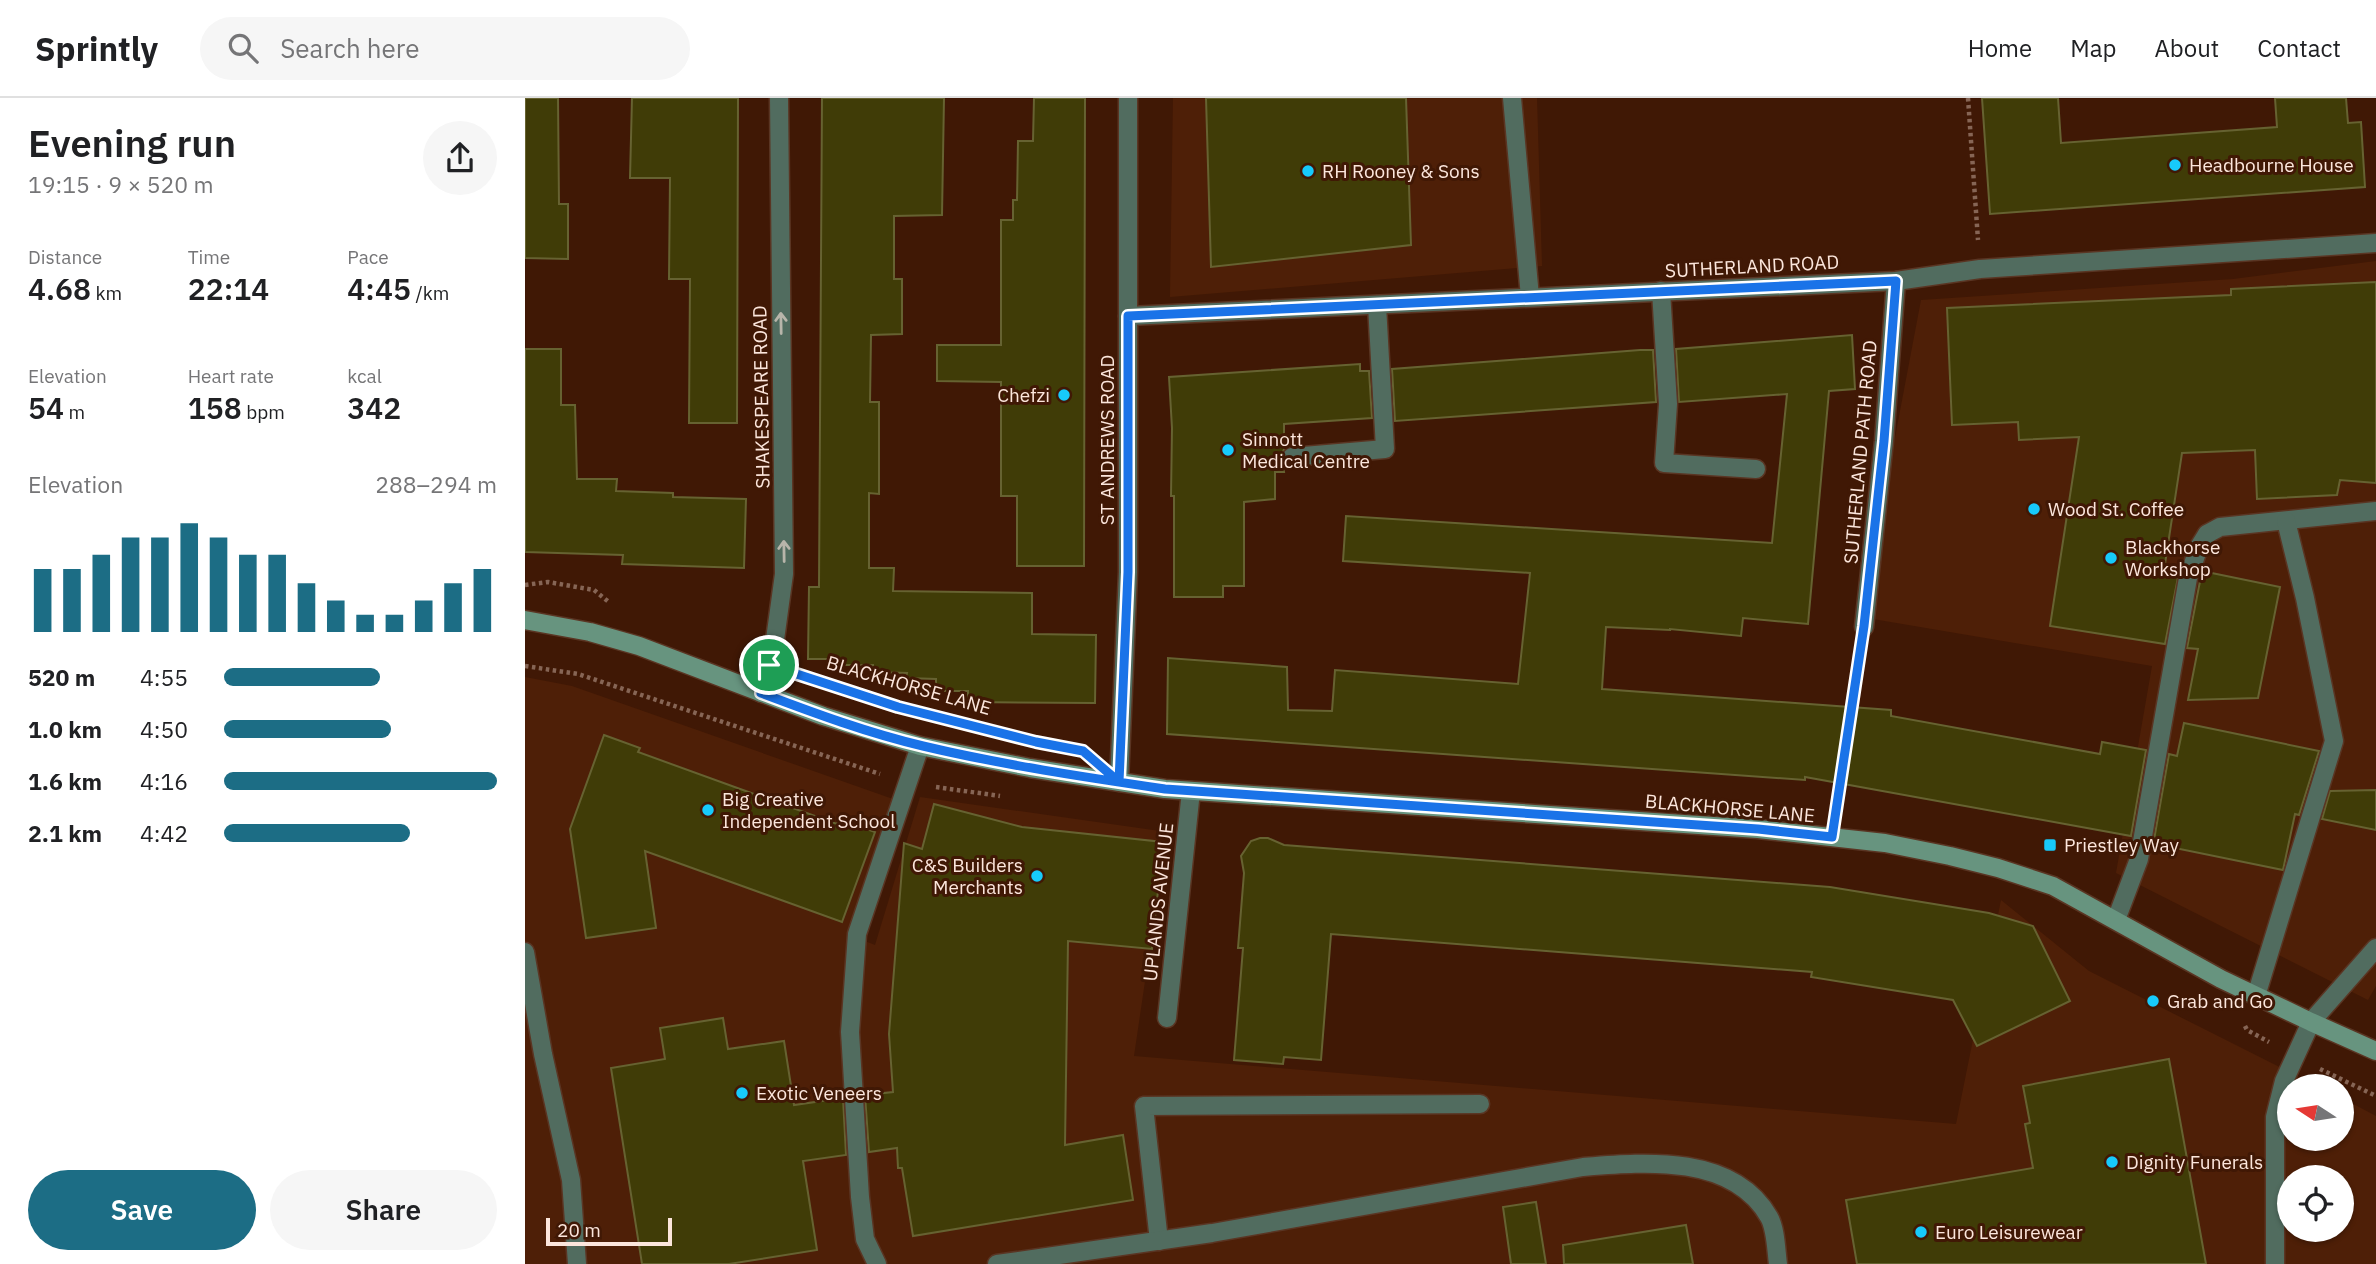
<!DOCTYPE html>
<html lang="en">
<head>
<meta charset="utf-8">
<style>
	body { margin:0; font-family:"IBM Plex Sans",sans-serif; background:#f6f6f6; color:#202124; height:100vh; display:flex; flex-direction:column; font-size:26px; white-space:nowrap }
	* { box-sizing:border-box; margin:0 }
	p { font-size:23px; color:#757577 }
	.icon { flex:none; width:38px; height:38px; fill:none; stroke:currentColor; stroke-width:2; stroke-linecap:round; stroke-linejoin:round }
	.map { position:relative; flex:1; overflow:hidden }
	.details { display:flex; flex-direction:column; background:#fff; width:525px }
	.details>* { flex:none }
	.needle { width:46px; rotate:282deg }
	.tools { position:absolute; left:1752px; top:976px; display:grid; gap:14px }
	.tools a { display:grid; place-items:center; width:77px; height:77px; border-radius:50%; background:#fff; box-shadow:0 2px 5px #0004; font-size:35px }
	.scale { position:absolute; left:21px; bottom:18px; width:126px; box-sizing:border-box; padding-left:7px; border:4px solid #fce6dc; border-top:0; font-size:19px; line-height:24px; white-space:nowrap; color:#fce6dc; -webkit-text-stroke:5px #401805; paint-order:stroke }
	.pin { position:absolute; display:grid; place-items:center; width:60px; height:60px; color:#fff; margin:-30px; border:4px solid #fff; border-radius:50%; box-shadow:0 2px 7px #0007 }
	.round { display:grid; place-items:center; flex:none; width:74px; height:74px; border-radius:37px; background:#f6f6f6 }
	.overview { display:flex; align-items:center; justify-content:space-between; height:119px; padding:0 28px }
	h1 { font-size:38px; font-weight:600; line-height:52px }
	.stats { display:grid; grid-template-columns:repeat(3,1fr); gap:10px; height:119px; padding:7px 28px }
	.stats div { display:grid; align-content:center }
	.stats b { font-size:30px; font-weight:600 }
	.stats small { font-size:19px; font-weight:400 }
	.stats p { font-size:19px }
	.chart { height:196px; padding:14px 28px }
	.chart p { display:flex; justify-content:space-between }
	.chart svg { width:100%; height:126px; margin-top:7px; stroke:#1c6d85; stroke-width:6 }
	.action { display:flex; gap:14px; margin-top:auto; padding:14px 28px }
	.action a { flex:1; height:80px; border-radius:42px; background:#1c6d85; color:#fff; font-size:28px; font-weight:600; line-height:80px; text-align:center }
	.action a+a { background:#f6f6f6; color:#202124 }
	ul { padding:0 28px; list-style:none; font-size:23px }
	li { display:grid; grid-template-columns:112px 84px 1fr; align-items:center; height:52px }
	li i { height:18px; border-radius:9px; background:#1c6d85 }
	header { display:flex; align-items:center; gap:42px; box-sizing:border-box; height:98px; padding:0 35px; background:#fff; border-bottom:2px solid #e0e0e0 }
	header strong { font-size:33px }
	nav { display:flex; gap:38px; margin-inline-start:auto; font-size:24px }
	.search { width:490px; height:63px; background:#f6f6f6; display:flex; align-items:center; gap:18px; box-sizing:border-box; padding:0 24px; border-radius:38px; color:#757577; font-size:26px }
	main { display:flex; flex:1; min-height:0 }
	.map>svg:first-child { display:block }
</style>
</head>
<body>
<header>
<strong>Sprintly</strong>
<div class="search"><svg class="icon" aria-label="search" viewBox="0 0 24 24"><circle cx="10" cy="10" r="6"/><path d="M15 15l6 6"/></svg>Search here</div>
<nav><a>Home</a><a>Map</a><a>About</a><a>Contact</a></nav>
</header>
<main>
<section class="details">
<div class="overview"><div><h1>Evening run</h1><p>19:15 · 9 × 520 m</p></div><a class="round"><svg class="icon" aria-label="share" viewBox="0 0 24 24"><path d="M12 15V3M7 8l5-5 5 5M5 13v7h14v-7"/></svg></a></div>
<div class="stats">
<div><p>Distance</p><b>4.68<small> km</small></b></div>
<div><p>Time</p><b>22:14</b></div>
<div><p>Pace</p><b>4:45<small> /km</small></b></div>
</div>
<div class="stats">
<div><p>Elevation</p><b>54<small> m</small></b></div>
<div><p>Heart rate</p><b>158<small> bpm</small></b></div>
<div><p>kcal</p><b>342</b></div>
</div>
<div class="chart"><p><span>Elevation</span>288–294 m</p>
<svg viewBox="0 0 160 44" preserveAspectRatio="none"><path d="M5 44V22M15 44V22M25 44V17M35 44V11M45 44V11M55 44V6M65 44V11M75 44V17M85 44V17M95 44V27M105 44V33M115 44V38M125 44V38M135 44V33M145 44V27M155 44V22"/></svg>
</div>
<ul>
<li><b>520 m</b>4:55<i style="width:57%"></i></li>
<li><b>1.0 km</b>4:50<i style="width:61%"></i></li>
<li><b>1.6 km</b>4:16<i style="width:100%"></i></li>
<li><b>2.1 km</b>4:42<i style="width:68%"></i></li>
</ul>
<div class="action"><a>Save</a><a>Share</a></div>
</section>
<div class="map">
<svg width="1851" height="1166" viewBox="0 0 1851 1166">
	<rect width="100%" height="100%" fill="#401805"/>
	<!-- built -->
	<g fill="#4e1f07" fill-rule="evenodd">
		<path d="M 648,0 L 1012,0 L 1017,168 L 645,199 Z"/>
		<path d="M 1851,163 L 1851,888 L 1843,902 L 1591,775 L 1627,568 L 1336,519 L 1396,202 L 1708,181 Z"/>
		<path d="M 0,579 L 47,588 L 368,701 L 322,836 L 350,847 L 395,699 L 642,734 L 609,958 L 1431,1026 L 1476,802 L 1564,873 L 1794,989 L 1764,989 L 1764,1041 L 1816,1041 L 1817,1000 L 1851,1018 L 1851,1166 L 0,1166 ZM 1764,1080 L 1816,1080 L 1816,1132 L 1764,1132 Z"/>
	</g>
	<!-- building -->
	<g fill="#403c07" stroke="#666231" stroke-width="2">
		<path d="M 0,0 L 33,0 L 34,106 L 43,106 L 43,161 L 0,160 Z"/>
		<path d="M 107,0 L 213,0 L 212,325 L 164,325 L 165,181 L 144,181 L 145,80 L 105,80 Z"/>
		<path d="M 297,0 L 419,0 L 417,117 L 369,118 L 369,181 L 377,181 L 377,236 L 346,237 L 345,304 L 354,304 L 354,396 L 344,395 L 344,470 L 369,470 L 368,493 L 507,495 L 507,536 L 571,537 L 570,605 L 443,604 L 443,593 L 411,593 L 411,581 L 381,580 L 382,575 L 348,574 L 348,567 L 316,567 L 315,561 L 283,561 L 284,489 L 294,489 Z"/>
		<path d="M 509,0 L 560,0 L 559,468 L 492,468 L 492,398 L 476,398 L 476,284 L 412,283 L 412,247 L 476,247 L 476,122 L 488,122 L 488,102 L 492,102 L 493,43 L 508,43 Z"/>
		<path d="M 681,0 L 881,0 L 886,147 L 686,169 Z"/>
		<path d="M 1457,0 L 1533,0 L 1536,45 L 1752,29 L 1750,0 L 1821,0 L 1823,25 L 1836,24 L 1840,89 L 1465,116 Z"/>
		<path d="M 1851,184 L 1851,385 L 1815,382 L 1812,397 L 1732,401 L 1730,352 L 1657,355 L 1640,466 L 1655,469 L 1640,546 L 1525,528 L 1554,339 L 1494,342 L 1493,324 L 1427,327 L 1422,210 L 1706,197 L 1706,191 Z"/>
		<path d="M 1327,237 L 1330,291 L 1304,293 L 1283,526 L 1218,520 L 1216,538 L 1145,531 L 1145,532 L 1081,529 L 1077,591 L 1366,612 L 1366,618 L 1575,656 L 1577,644 L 1621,652 L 1606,738 L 1280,679 L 1280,682 L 642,636 L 643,560 L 762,569 L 763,612 L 807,613 L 810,572 L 993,586 L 1005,475 L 818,463 L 821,418 L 1247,445 L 1262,296 L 1154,304 L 1151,251 Z"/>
		<path d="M 0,251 L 36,251 L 36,307 L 50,307 L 52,381 L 92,381 L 91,393 L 148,395 L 148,399 L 221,401 L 219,470 L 97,466 L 98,457 L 0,454 Z"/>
		<path d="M 1115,252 L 1128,252 L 1131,304 L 870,323 L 867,271 Z"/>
		<path d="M 835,266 L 835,273 L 844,273 L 847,320 L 759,326 L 759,351 L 756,359 L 759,374 L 750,374 L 750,401 L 719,404 L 719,488 L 698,488 L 698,499 L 649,499 L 649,398 L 646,398 L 647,330 L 644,279 Z"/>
		<path d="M 1677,473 L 1755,489 L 1733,600 L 1663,602 L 1673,551 L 1662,550 Z"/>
		<path d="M 1659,625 L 1794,653 L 1774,717 L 1770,716 L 1758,772 L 1635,747 L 1635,744 L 1629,742 L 1644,656 L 1652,658 Z"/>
		<path d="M 79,637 L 115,650 L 113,654 L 312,726 L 314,721 L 350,734 L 317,824 L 120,753 L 131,830 L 61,840 L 45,731 Z"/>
		<path d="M 1851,692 L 1851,732 L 1797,721 L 1805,693 Z"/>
		<path d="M 409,706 L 497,729 L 638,744 L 627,851 L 543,843 L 540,1047 L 598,1037 L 608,1102 L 388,1138 L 377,1070 L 373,1070 L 372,1050 L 344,1054 L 340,997 L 368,994 L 364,936 L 379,745 L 397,751 Z"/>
		<path d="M 735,740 L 743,740 L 759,747 L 1305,789 L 1464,815 L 1508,828 L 1545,903 L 1452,948 L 1428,902 L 1286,879 L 1287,874 L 806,836 L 796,962 L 759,959 L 758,966 L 709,962 L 718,850 L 713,850 L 719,775 L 716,758 L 726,743 Z"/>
		<path d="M 198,920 L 203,951 L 259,943 L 269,1007 L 318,1000 L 321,1057 L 278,1063 L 292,1152 L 204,1166 L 117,1166 L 86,970 L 140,961 L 135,930 Z"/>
		<path d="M 1644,961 L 1681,1166 L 1332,1166 L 1321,1102 L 1508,1070 L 1500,1026 L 1505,1025 L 1498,988 Z"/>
		<path d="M 1011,1104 L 1021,1166 L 986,1166 L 978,1109 Z"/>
		<path d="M 1161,1127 L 1168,1166 L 1039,1166 L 1038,1147 Z"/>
	</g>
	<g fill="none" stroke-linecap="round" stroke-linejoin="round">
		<!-- lane casing -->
		<g stroke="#5a3523" stroke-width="21">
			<g id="lane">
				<path d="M 987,0 L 1005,199"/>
				<path d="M 1136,193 L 1143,306 L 1139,365 L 1231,371"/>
				<path d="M 767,359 L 860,351 L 852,207"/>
				<path d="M 1682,436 L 1695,429 L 1851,413"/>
				<path d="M 1731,898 L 1809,643 L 1780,500 L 1761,423"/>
				<path d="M 1786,924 L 1851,850"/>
				<path d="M 634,1143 L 619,1008 L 955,1006"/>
				<path d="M 352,1166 L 340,1141 L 335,1099 L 325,934 L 332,836 L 395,648"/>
				<path d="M 472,1166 L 687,1135 L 1058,1069 C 1120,1064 1208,1056 1244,1119 C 1251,1131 1251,1152 1253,1166"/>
			</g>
		</g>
		<!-- street casing -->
		<g stroke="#5a3523" stroke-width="21">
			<g id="street">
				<path d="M 603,218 L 1371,183 L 1455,171 L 1851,145"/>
				<path d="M 1339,529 L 1359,343 L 1371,183"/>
				<path d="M 236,595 L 249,549 L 259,476 L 254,0"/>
				<path d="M 594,684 L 603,474 L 603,0"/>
				<path d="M 1591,822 L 1614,761 L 1663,480 L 1674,449 L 1682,436"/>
				<path d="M 0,854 L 18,956 L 46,1082 L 52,1166"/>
				<path d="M 642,920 L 666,693"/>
				<path d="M 1750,1166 L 1750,1019 L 1759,983 L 1786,924"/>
			</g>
		</g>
		<!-- secondary casing -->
		<g stroke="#5a3523" stroke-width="21">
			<path id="secondary" d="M 0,522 L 65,534 L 114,548 L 298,618 L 395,648 L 505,670 L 640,691 L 1233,731 L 1360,745 L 1425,758 L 1473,770 L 1528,788 L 1696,881 L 1786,924 L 1851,953"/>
		</g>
		<!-- path -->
		<g stroke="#866555" stroke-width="4.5" stroke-dasharray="3.5 3.5" stroke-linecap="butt">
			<path d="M 1443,0 L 1453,142"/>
			<path d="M 0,487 L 23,484 L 69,492 L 85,505"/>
			<path d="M 0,568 L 53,576 L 355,676"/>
			<path d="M 411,689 L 475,698"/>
			<path d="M 1311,711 L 1334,557"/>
			<path d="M 1720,928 L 1722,932 L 1744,944"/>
			<path d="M 1795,971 L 1851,998"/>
		</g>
		<!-- lane -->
		<use href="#lane" stroke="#516c5f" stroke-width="18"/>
		<!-- street -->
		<use href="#street" stroke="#516c5f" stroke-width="18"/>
		<!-- secondary -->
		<use href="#secondary" stroke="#67947f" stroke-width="18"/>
	</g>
	<!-- one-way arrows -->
	<defs><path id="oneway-shaft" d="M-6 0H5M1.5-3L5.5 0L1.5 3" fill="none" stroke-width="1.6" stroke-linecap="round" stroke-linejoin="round" transform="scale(1.75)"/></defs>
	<g stroke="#b8b5aa">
		<use href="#oneway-shaft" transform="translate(256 225) rotate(-91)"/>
		<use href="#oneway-shaft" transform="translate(259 453) rotate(-91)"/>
	</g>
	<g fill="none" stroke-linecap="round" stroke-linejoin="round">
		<!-- route casing -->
		<g stroke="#fff" stroke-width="14">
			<path id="route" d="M 244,567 L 236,595 C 289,615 343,635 398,648 C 478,667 559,679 640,691 L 1233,731 L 1307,739 L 1339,528 L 1359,343 L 1371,183 L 603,218 L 603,474 L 594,684 L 558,653 L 511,644 L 373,609 L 244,567"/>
		</g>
		<!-- route -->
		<use href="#route" stroke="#1a73e8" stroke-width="9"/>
	</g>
	<!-- markers -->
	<g fill="#17cafb" stroke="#401805" stroke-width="2.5">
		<circle cx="1650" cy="67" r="7"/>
		<circle cx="783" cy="73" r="7"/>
		<circle cx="539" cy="297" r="7"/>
		<circle cx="703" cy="352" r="7"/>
		<circle cx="1509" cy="411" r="7"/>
		<circle cx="1586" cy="460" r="7"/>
		<circle cx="183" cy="712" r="7"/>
		<rect x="1518" y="740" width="14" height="14" rx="3.5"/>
		<circle cx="512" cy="778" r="7"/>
		<circle cx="1628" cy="903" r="7"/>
		<circle cx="217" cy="995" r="7"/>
		<circle cx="1587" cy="1064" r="7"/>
		<circle cx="1396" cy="1134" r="7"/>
	</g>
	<g text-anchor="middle" stroke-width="6" stroke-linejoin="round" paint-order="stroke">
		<!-- poi labels -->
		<g font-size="19" fill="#fce6dc" stroke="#401805" text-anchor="start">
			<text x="1664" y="74">Headbourne House</text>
			<text x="797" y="80">RH Rooney &amp; Sons</text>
			<text x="525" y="304" text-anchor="end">Chefzi</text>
			<text x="717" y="348">Sinnott<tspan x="717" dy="22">Medical Centre</tspan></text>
			<text x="1523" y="418">Wood St. Coffee</text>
			<text x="1600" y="456">Blackhorse<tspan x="1600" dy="22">Workshop</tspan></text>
			<text x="197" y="708">Big Creative<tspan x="197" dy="22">Independent School</tspan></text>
			<text x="1539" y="754">Priestley Way</text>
			<text x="498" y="774" text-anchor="end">C&amp;S Builders<tspan x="498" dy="22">Merchants</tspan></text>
			<text x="1642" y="910">Grab and Go</text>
			<text x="231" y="1002">Exotic Veneers</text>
			<text x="1601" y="1071">Dignity Funerals</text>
			<text x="1410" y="1141">Euro Leisurewear</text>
		</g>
		<!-- street labels -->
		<g font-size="19" fill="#fce6dc" stroke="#401805">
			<text transform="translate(1227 168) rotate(-3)" y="7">SUTHERLAND ROAD</text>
			<text transform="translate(236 299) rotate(-91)" y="7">SHAKESPEARE ROAD</text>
			<text transform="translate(582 342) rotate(-90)" y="7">ST ANDREWS ROAD</text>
			<text transform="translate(1335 354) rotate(-85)" y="7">SUTHERLAND PATH ROAD</text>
			<text transform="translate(384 587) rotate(16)" y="7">BLACKHORSE LANE</text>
			<text transform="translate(1205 710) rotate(5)" y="7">BLACKHORSE LANE</text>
			<text transform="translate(633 804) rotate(-84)" y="7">UPLANDS AVENUE</text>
		</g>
	</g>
</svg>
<div class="tools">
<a><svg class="needle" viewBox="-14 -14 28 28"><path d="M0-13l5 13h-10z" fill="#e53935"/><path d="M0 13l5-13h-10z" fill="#757577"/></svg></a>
<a><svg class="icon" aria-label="locate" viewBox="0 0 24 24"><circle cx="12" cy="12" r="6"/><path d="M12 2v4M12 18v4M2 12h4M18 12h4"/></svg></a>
</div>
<div class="scale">20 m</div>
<div class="pin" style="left:244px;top:567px;background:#1e9e55"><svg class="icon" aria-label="arrive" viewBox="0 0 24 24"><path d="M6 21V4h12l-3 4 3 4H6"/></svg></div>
</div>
</main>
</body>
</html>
